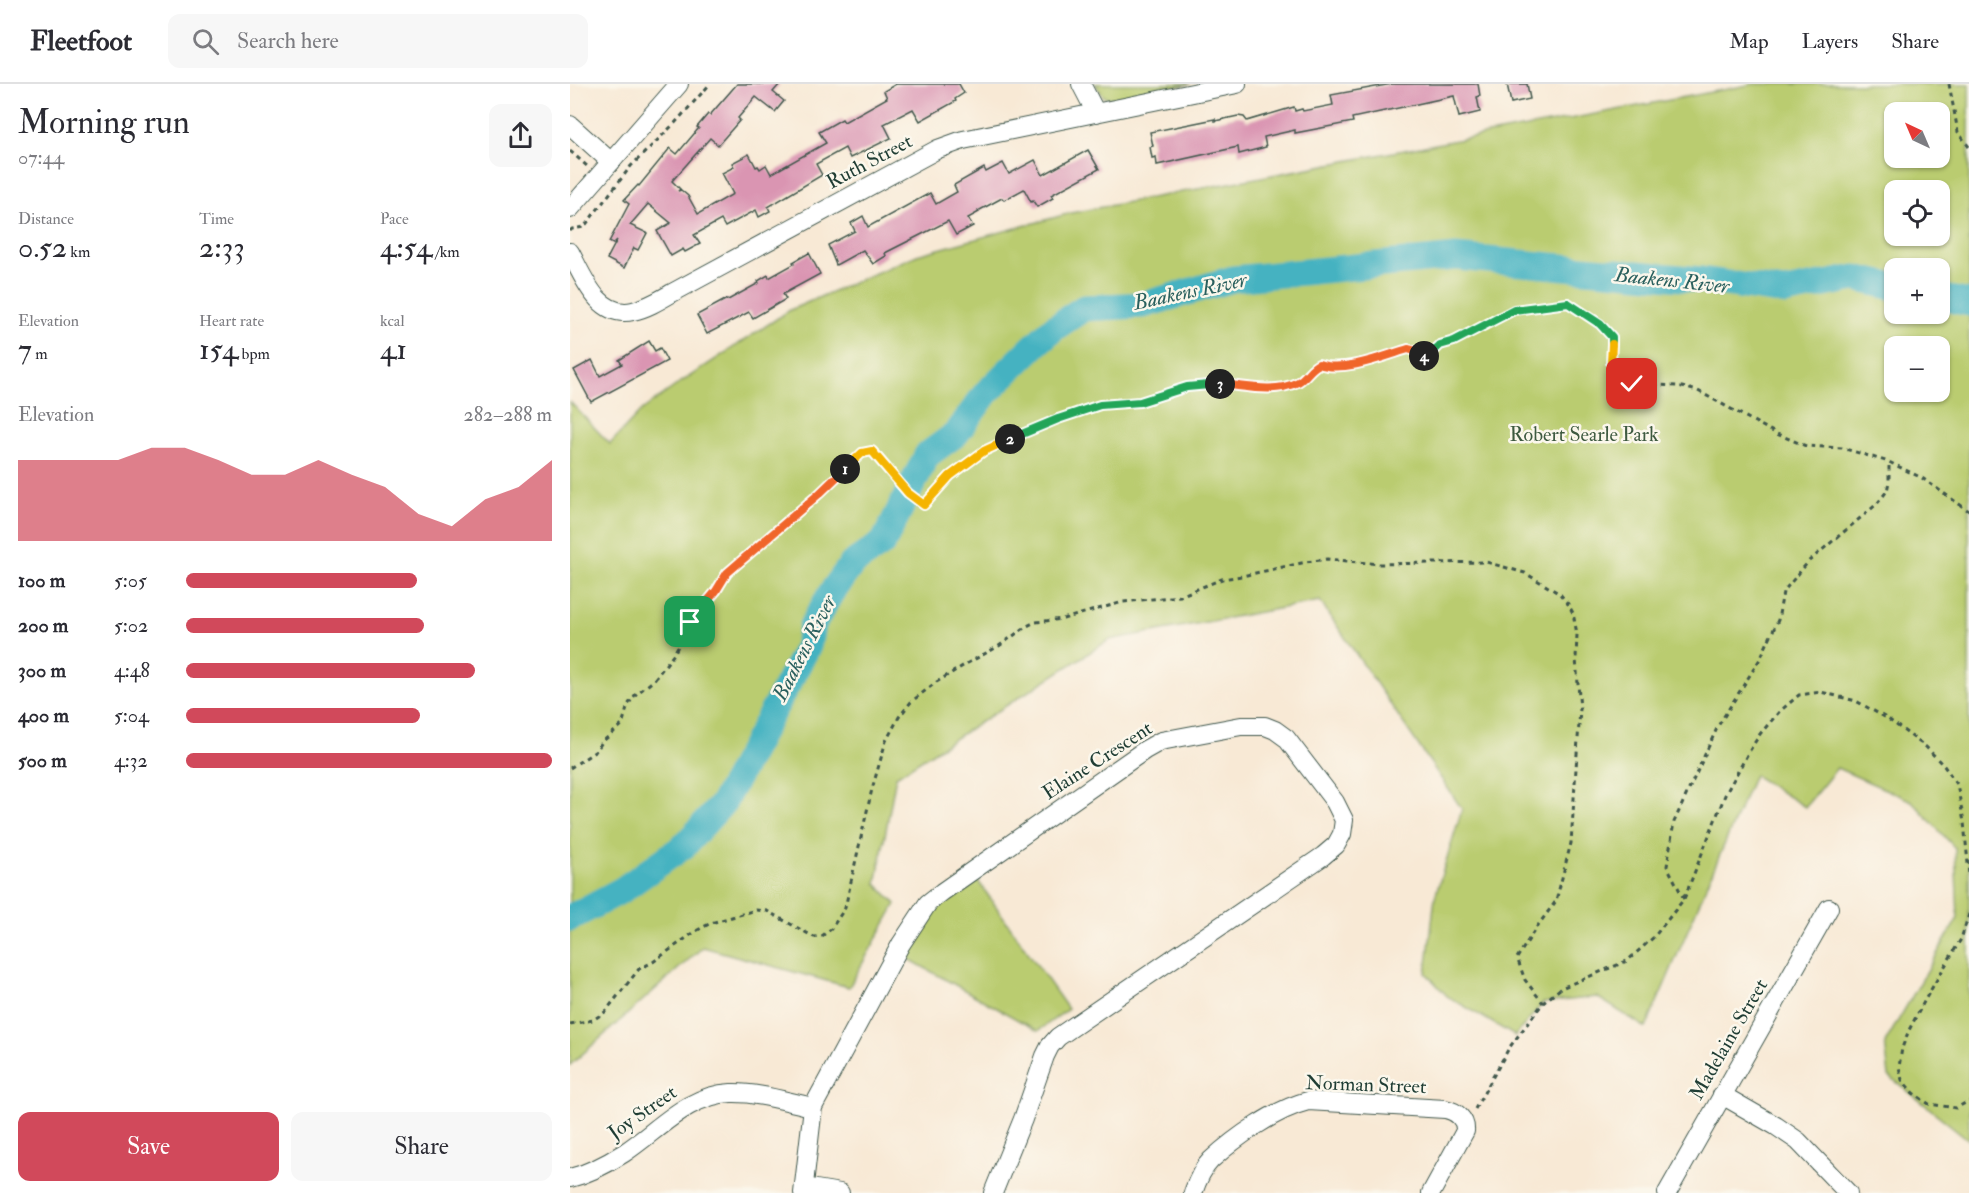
<!DOCTYPE html>
<html lang="en">
<head>
<meta charset="utf-8">
<style>
	body { margin:0; font-family:"IM FELL Double Pica",serif; background:#f7f7f7; color:#2b2b33; height:100vh; display:flex; flex-direction:column; font-size:22px; white-space:nowrap }
	* { box-sizing:border-box; margin:0 }
	p { font-size:20px; color:#7c7c81 }
	.icon { flex:none; width:33px; height:33px; fill:none; stroke:currentColor; stroke-width:2; stroke-linecap:round; stroke-linejoin:round }
	.map { position:relative; flex:1; overflow:hidden }
	.side { display:flex; flex-direction:column; background:#fff; width:570px }
	.side>* { flex:none }
	.needle { width:39px; rotate:316deg }
	.buttons { position:absolute; left:1314px; top:18px; display:grid; gap:12px }
	.buttons a { display:grid; place-items:center; width:66px; height:66px; border-radius:12px; background:#fff; box-shadow:0 2px 4px #0004; font-size:30px }
	.pin { position:absolute; display:grid; place-items:center; width:51px; height:51px; color:#fff; margin:-26px; border-radius:12px; box-shadow:0 3px 9px #0006 }
	.km { position:absolute; width:30px; height:30px; margin:-15px; border-radius:50%; background:#222; color:#fff; font-size:16px; line-height:30px; text-align:center }
	.round { display:grid; place-items:center; flex:none; width:63px; height:63px; border-radius:12px; background:#f7f7f7 }
	.head { display:flex; align-items:center; justify-content:space-between; height:102px; padding:0 18px }
	h1 { font-size:33px; font-weight:600; line-height:45px }
	.metrics { display:grid; grid-template-columns:repeat(3,1fr); gap:9px; height:102px; padding:6px 18px }
	.metrics div { display:grid; align-content:center }
	.metrics b { font-size:30px; font-weight:600 }
	.metrics small { font-size:16px; font-weight:400 }
	.metrics p { font-size:16px }
	.chart { height:168px; padding:12px 18px }
	.chart p { display:flex; justify-content:space-between }
	.chart svg { width:100%; height:108px; margin-top:6px; fill:#d1495b; opacity:.7 }
	.primary-button { display:flex; gap:12px; margin-top:auto; padding:12px 18px }
	.primary-button a { flex:1; height:69px; border-radius:12px; background:#d1495b; color:#fff; font-size:24px; font-weight:600; line-height:69px; text-align:center }
	.primary-button a+a { background:#f7f7f7; color:#2b2b33 }
	ul { padding:0 18px; list-style:none; font-size:20px }
	li { display:grid; grid-template-columns:96px 72px 1fr; align-items:center; height:45px }
	li i { height:15px; border-radius:8px; background:#d1495b }
	header { display:flex; align-items:center; gap:36px; box-sizing:border-box; height:84px; padding:0 30px; background:#fff; border-bottom:2px solid #e1e1e2 }
	header strong { font-size:28px }
	nav { display:flex; gap:33px; margin-inline-start:auto; font-size:21px }
	.search { width:420px; height:54px; background:#f7f7f7; display:flex; align-items:center; gap:15px; box-sizing:border-box; padding:0 21px; border-radius:12px; color:#7c7c81; font-size:22px }
	main { display:flex; flex:1; min-height:0 }
	.map>svg:first-child { display:block }
</style>
</head>
<body>
<header>
<strong>Fleetfoot</strong>
<div class="search"><svg class="icon" aria-label="search" viewBox="0 0 24 24"><circle cx="10" cy="10" r="6"/><path d="M15 15l6 6"/></svg>Search here</div>
<nav><a>Map</a><a>Layers</a><a>Share</a></nav>
</header>
<main>
<section class="side">
<div class="head"><div><h1>Morning run</h1><p>07:44</p></div><a class="round"><svg class="icon" aria-label="share" viewBox="0 0 24 24"><path d="M12 15V3M7 8l5-5 5 5M5 13v7h14v-7"/></svg></a></div>
<div class="metrics">
<div><p>Distance</p><b>0.52<small> km</small></b></div>
<div><p>Time</p><b>2:33</b></div>
<div><p>Pace</p><b>4:54<small> /km</small></b></div>
</div>
<div class="metrics">
<div><p>Elevation</p><b>7<small> m</small></b></div>
<div><p>Heart rate</p><b>154<small> bpm</small></b></div>
<div><p>kcal</p><b>41</b></div>
</div>
<div class="chart"><p><span>Elevation</span>282–288 m</p>
<svg viewBox="0 0 160 44" preserveAspectRatio="none"><path d="M0 44V11L10 11L20 11L30 11L40 6L50 6L60 11L70 17L80 17L90 11L100 17L110 22L120 33L130 38L140 27L150 22L160 11V44z"/></svg>
</div>
<ul>
<li><b>100 m</b>5:05<i style="width:63%"></i></li>
<li><b>200 m</b>5:02<i style="width:65%"></i></li>
<li><b>300 m</b>4:48<i style="width:79%"></i></li>
<li><b>400 m</b>5:04<i style="width:64%"></i></li>
<li><b>500 m</b>4:32<i style="width:100%"></i></li>
</ul>
<div class="primary-button"><a>Save</a><a>Share</a></div>
</section>
<div class="map">
<svg width="1399" height="1109" viewBox="0 0 1399 1109">
	<rect width="100%" height="100%" fill="#fbf7ec"/>
	<filter id="ink" filterUnits="userSpaceOnUse"><feTurbulence type="fractalNoise" baseFrequency=".0167" numOctaves="2"/><feDisplacementMap in="SourceGraphic" scale="12" xChannelSelector="R" yChannelSelector="G"/><feConvolveMatrix kernelMatrix="1 2 1 2 8 2 1 2 1" color-interpolation-filters="sRGB"/></filter>
	<filter id="wash" filterUnits="userSpaceOnUse"><feTurbulence type="fractalNoise" baseFrequency=".008" numOctaves="4" result="noise"/><feDisplacementMap in="SourceGraphic" scale="24" xChannelSelector="R" yChannelSelector="G"/><feGaussianBlur stdDeviation="1.35" result="paint"/><feColorMatrix in="noise" values="0 0 0 0 0 0 0 0 0 0 0 0 0 0 0 0 0 1.4 0 .05"/><feComposite in="paint" operator="in"/></filter>
	<g filter="url(#wash)">
		<rect width="100%" height="100%" fill="#f8e9d5"/>
		<!-- green -->
		<g fill="#bacc6f" stroke="#6c8452" stroke-width="1.5" fill-rule="evenodd">
			<path d="M 525,0 L 621,0 L 547,15 L 534,13 Z"/>
			<path d="M 1184,0 L 1399,0 L 1399,1056 L 1319,992 L 1315,959 L 1388,834 L 1385,764 L 1342,717 L 1267,684 L 1235,723 L 1184,691 L 1076,944 L 1027,913 L 973,919 L 945,952 L 877,912 L 856,889 L 865,813 L 892,725 L 750,517 L 539,556 L 326,692 L 306,800 L 326,820 L 279,903 L 133,863 L 0,981 L 0,318 L 40,360 L 72,326 L 111,298 L 220,226 L 347,171 L 501,129 ZM 1370,28 L 1370,74 L 1324,74 L 1324,28 ZM 1370,106 L 1370,152 L 1324,152 L 1324,106 ZM 1324,184 L 1370,184 L 1370,230 L 1324,230 ZM 1324,262 L 1370,262 L 1370,308 L 1324,308 Z"/>
			<path d="M 406,794 L 498,925 L 468,947 L 335,873 L 360,831 L 371,819 Z"/>
		</g>
		<g fill="none" stroke-linecap="round" stroke-linejoin="round">
			<!-- river -->
			<g stroke="#44b2c1" stroke-width="27">
				<path d="M 1370,213 L 1399,219"/>
				<path d="M 0,834 L 52,806 L 114,762 L 153,719 L 238,562 L 242,542 L 261,509 L 282,480 L 313,459 L 357,371 L 386,350 L 416,309 L 464,262 L 484,244 L 514,224 L 573,221 L 663,195 L 886,173 L 1132,196 L 1215,208 L 1285,194 L 1324,203"/>
			</g>
		</g>
		<g id="blocks">
			<!-- building -->
			<g fill="#da95b2">
				<path d="M 167,0 L 210,0 L 203,8 L 214,17 L 205,28 L 186,13 L 168,34 L 170,36 L 148,61 L 140,54 L 102,97 L 110,105 L 108,107 L 111,106 L 118,112 L 128,130 L 163,110 L 152,89 L 164,83 L 162,79 L 179,70 L 186,83 L 188,82 L 190,85 L 196,81 L 201,90 L 256,59 L 249,48 L 272,35 L 274,38 L 317,14 L 314,7 L 326,0 L 389,0 L 394,9 L 385,15 L 386,17 L 350,37 L 343,25 L 314,40 L 321,54 L 280,74 L 275,64 L 246,80 L 252,91 L 198,123 L 200,127 L 189,133 L 186,126 L 155,143 L 151,136 L 124,151 L 130,160 L 115,168 L 113,165 L 101,172 L 87,147 L 101,139 L 78,120 L 60,141 L 77,149 L 68,166 L 64,164 L 54,184 L 37,175 L 47,156 L 43,160 L 39,158 L 59,120 L 54,116 L 68,101 L 69,102 L 100,64 L 107,70 L 129,44 L 127,43 L 138,30 L 140,31 Z"/>
				<path d="M 822,0 L 908,0 L 910,12 L 907,13 L 910,28 L 889,33 L 884,12 L 782,34 L 783,38 L 725,49 L 725,46 L 694,53 L 696,63 L 669,70 L 668,63 L 587,81 L 586,73 L 582,74 L 580,63 L 583,62 L 580,48 L 645,35 L 645,37 L 668,32 L 674,33 L 677,37 L 724,23 L 725,27 L 732,25 L 733,27 L 763,21 L 761,11 Z"/>
				<path d="M 937,0 L 957,0 L 960,15 L 941,19 Z"/>
				<path d="M 518,66 L 529,85 L 481,111 L 483,114 L 467,123 L 463,117 L 461,118 L 454,105 L 434,116 L 432,114 L 408,127 L 409,128 L 398,134 L 403,142 L 386,151 L 378,137 L 315,169 L 316,172 L 303,180 L 293,166 L 266,181 L 258,161 L 285,147 L 281,139 L 293,132 L 298,143 L 360,109 L 366,120 L 387,108 L 384,101 L 414,84 L 416,88 L 433,79 L 439,90 L 465,76 L 473,91 Z"/>
				<path d="M 239,169 L 250,190 L 213,210 L 216,215 L 183,234 L 179,228 L 137,250 L 127,231 L 157,215 L 158,216 L 189,199 L 188,197 L 198,191 L 199,194 L 224,180 L 223,178 Z"/>
				<path d="M 79,257 L 85,267 L 90,264 L 97,277 L 21,318 L 4,286 L 22,276 L 30,292 L 52,280 L 49,276 Z"/>
			</g>
		</g>
	</g>
	<g filter="url(#ink)">
		<use href="#blocks" fill-opacity="0" stroke="#40574c" stroke-width="1.5"/>
		<g fill="none" stroke-linecap="round" stroke-linejoin="round">
			<!-- minor casing -->
			<g stroke="#40574c" stroke-width="20">
				<g id="minor">
					<path d="M 511,0 L 526,29"/>
					<path d="M 0,41 L 41,78"/>
					<path d="M 0,125 L 109,0"/>
					<path d="M 0,168 C 13,192 28,235 63,227 C 77,224 90,216 102,209 L 368,65 L 393,56 L 667,0"/>
					<path d="M 1152,1011 L 1206,1042 L 1228,1057 L 1278,1109"/>
					<path d="M 0,1094 C 20,1089 37,1080 54,1069 C 89,1046 117,1011 161,1009 C 187,1008 218,1018 243,1023"/>
					<path d="M 234,1103 L 270,1109"/>
					<path d="M 233,1109 L 243,1023 L 331,860 L 358,819 L 372,808 L 575,666 L 591,657 L 671,642 L 695,642 L 705,646 L 716,654 L 765,718 L 774,736 L 772,750 L 766,761 L 753,772 L 488,953 L 480,962 L 475,972 L 453,1035 L 423,1109"/>
					<path d="M 623,1109 C 627,1097 632,1085 641,1076 C 666,1053 706,1025 738,1017 L 875,1025 C 886,1027 896,1035 895,1047 L 861,1109"/>
					<path d="M 1097,1109 L 1259,824"/>
				</g>
			</g>
			<!-- path -->
			<g stroke="#40574c" stroke-width="3" stroke-dasharray="4.5 4.5" stroke-linecap="butt">
				<path d="M 1379,0 L 1388,48 L 1399,63"/>
				<path d="M 0,67 L 18,83"/>
				<path d="M 0,147 L 2,145 L 14,143 L 61,82 L 105,39 L 140,0"/>
				<path d="M 0,684 L 26,667 L 32,658 L 52,641 L 58,621 L 65,611 L 83,597 L 104,570 L 120,538 L 146,507 L 157,488 L 250,409 L 292,369 L 302,367 L 338,409 L 354,421 L 380,392 L 414,367 L 488,335 L 530,322 L 570,318 L 617,303 L 642,300 L 699,306 L 720,302 L 731,296 L 741,284 L 749,280 C 773,289 815,272 839,265 L 846,267 L 852,273 L 861,270 L 870,261 L 884,257 L 944,226 L 998,219 L 1030,240 L 1042,253 L 1041,279 L 1051,292 L 1062,300 L 1108,302 L 1128,307 L 1207,350 L 1236,362 L 1272,364 L 1319,378 L 1352,394 L 1399,427"/>
				<path d="M 1114,815 L 1097,782 L 1104,738 L 1148,642 L 1190,575 L 1208,536 L 1213,508 L 1239,477 L 1307,420 L 1317,407 L 1319,398 L 1319,379"/>
				<path d="M 1399,830 L 1391,855 L 1356,914 L 1339,946 L 1332,964 L 1329,983 L 1332,996 L 1343,1009 L 1359,1020 L 1386,1024 L 1399,1017"/>
				<path d="M 0,940 L 23,936 L 35,928 L 69,885 L 83,878 L 126,847 L 141,839 L 186,826 L 197,827 L 244,853 L 252,852 L 261,845 L 275,824 L 302,705 L 316,657 L 329,633 L 341,618 L 365,599 L 396,580 L 429,562 L 457,542 L 465,538 L 493,535 L 553,518 L 610,512 L 652,495 L 672,492 L 736,478 L 757,475 L 809,480 L 916,478 L 955,489 L 990,510 L 998,520 L 1003,529 L 1007,550 L 1006,575 L 1010,625 L 1001,759 L 986,817 L 966,844 L 947,874 L 955,896 L 973,919"/>
				<path d="M 905,1025 L 939,964 L 973,919 L 991,904 L 1057,877 L 1084,853 L 1114,815 L 1155,711 L 1177,671 L 1190,650 L 1209,628 L 1229,611 L 1251,608 L 1286,617 L 1318,635 L 1356,663 L 1374,682 L 1387,700 L 1394,738 L 1399,790"/>
			</g>
			<!-- minor -->
			<use href="#minor" stroke="#fff" stroke-width="18"/>
		</g>
	</g>
	<g fill="none" stroke-linecap="round" stroke-linejoin="round" filter="url(#ink)">
		<!-- split-1 casing -->
		<g stroke="#fff" stroke-width="12">
			<path id="split-1" d="M 120,538 L 146,507 L 157,489 L 250,409 L 275,385"/>
		</g>
		<!-- split-2 casing -->
		<g stroke="#fff" stroke-width="12">
			<path id="split-2" d="M 275,385 L 292,369 L 302,367 L 338,409 L 354,421 L 380,392 L 414,367 L 440,355"/>
		</g>
		<!-- split-3 casing -->
		<g stroke="#fff" stroke-width="12">
			<path id="split-3" d="M 440,355 L 488,335 L 530,321 L 570,318 L 617,303 L 650,300"/>
		</g>
		<!-- split-4 casing -->
		<g stroke="#fff" stroke-width="12">
			<path id="split-4" d="M 650,300 C 676,302 704,310 728,298 C 737,293 740,284 749,280 C 773,289 815,272 838,265 L 846,267 L 852,273 L 854,272"/>
		</g>
		<!-- split-5 casing -->
		<g stroke="#fff" stroke-width="12">
			<path id="split-5" d="M 854,272 L 861,270 L 870,261 L 884,257 L 944,226 L 998,219 L 1030,240 L 1042,253 L 1042,260"/>
		</g>
		<!-- split-6 casing -->
		<g stroke="#fff" stroke-width="12">
			<path id="split-6" d="M 1042,260 L 1041,279 L 1051,292 L 1062,300"/>
		</g>
		<!-- split-1 -->
		<use href="#split-1" stroke="#f0652b" stroke-width="8"/>
		<!-- split-2 -->
		<use href="#split-2" stroke="#f5b400" stroke-width="8"/>
		<!-- split-3 -->
		<use href="#split-3" stroke="#22a559" stroke-width="8"/>
		<!-- split-4 -->
		<use href="#split-4" stroke="#f0652b" stroke-width="8"/>
		<!-- split-5 -->
		<use href="#split-5" stroke="#22a559" stroke-width="8"/>
		<!-- split-6 -->
		<use href="#split-6" stroke="#f5b400" stroke-width="8"/>
	</g>
	<g text-anchor="middle" stroke-width="5" stroke-linejoin="round" paint-order="stroke">
		<!-- street labels -->
		<g font-size="20" fill="#1f3d34" stroke="#fbf7ec">
			<text transform="translate(299 77) rotate(-28)" y="7">Ruth Street</text>
			<text transform="translate(527 676) rotate(-33)" y="7">Elaine Crescent</text>
			<text transform="translate(1158 955) rotate(-60)" y="7">Madelaine Street</text>
			<text transform="translate(796 1000) rotate(2)" y="7">Norman Street</text>
			<text transform="translate(72 1028) rotate(-35)" y="7">Joy Street</text>
		</g>
		<!-- park labels -->
		<g font-size="20" fill="#3e5a40" stroke="#fbf7ec">
			<text x="1014" y="357">Robert Searle Park</text>
		</g>
		<!-- water labels -->
		<g font-size="21" font-style="italic" fill="#2a605e" stroke="#fbf7ec">
			<text transform="translate(1102 196) rotate(6)" y="7">Baakens River</text>
			<text transform="translate(620 207) rotate(-12)" y="7">Baakens River</text>
			<text transform="translate(234 564) rotate(-63)" y="7">Baakens River</text>
		</g>
	</g>
</svg>
<div class="buttons">
<a><svg class="needle" viewBox="-14 -14 28 28"><path d="M0-13l5 13h-10z" fill="#e53935"/><path d="M0 13l5-13h-10z" fill="#7c7c81"/></svg></a>
<a><svg class="icon" aria-label="locate" viewBox="0 0 24 24"><circle cx="12" cy="12" r="6"/><path d="M12 2v4M12 18v4M2 12h4M18 12h4"/></svg></a>
<a>+</a>
<a>−</a>
</div>
<div class="pin" style="left:120px;top:538px;background:#1e9e55"><svg class="icon" aria-label="arrive" viewBox="0 0 24 24"><path d="M6 21V4h12l-3 4 3 4H6"/></svg></div>
<div class="pin" style="left:1062px;top:300px;background:#d93025"><svg class="icon" aria-label="check" viewBox="0 0 24 24"><path d="M5 12l5 5 9-10"/></svg></div>
<b class="km" style="left:275px;top:385px">1</b>
<b class="km" style="left:440px;top:355px">2</b>
<b class="km" style="left:650px;top:300px">3</b>
<b class="km" style="left:854px;top:272px">4</b>
</div>
</main>
</body>
</html>
